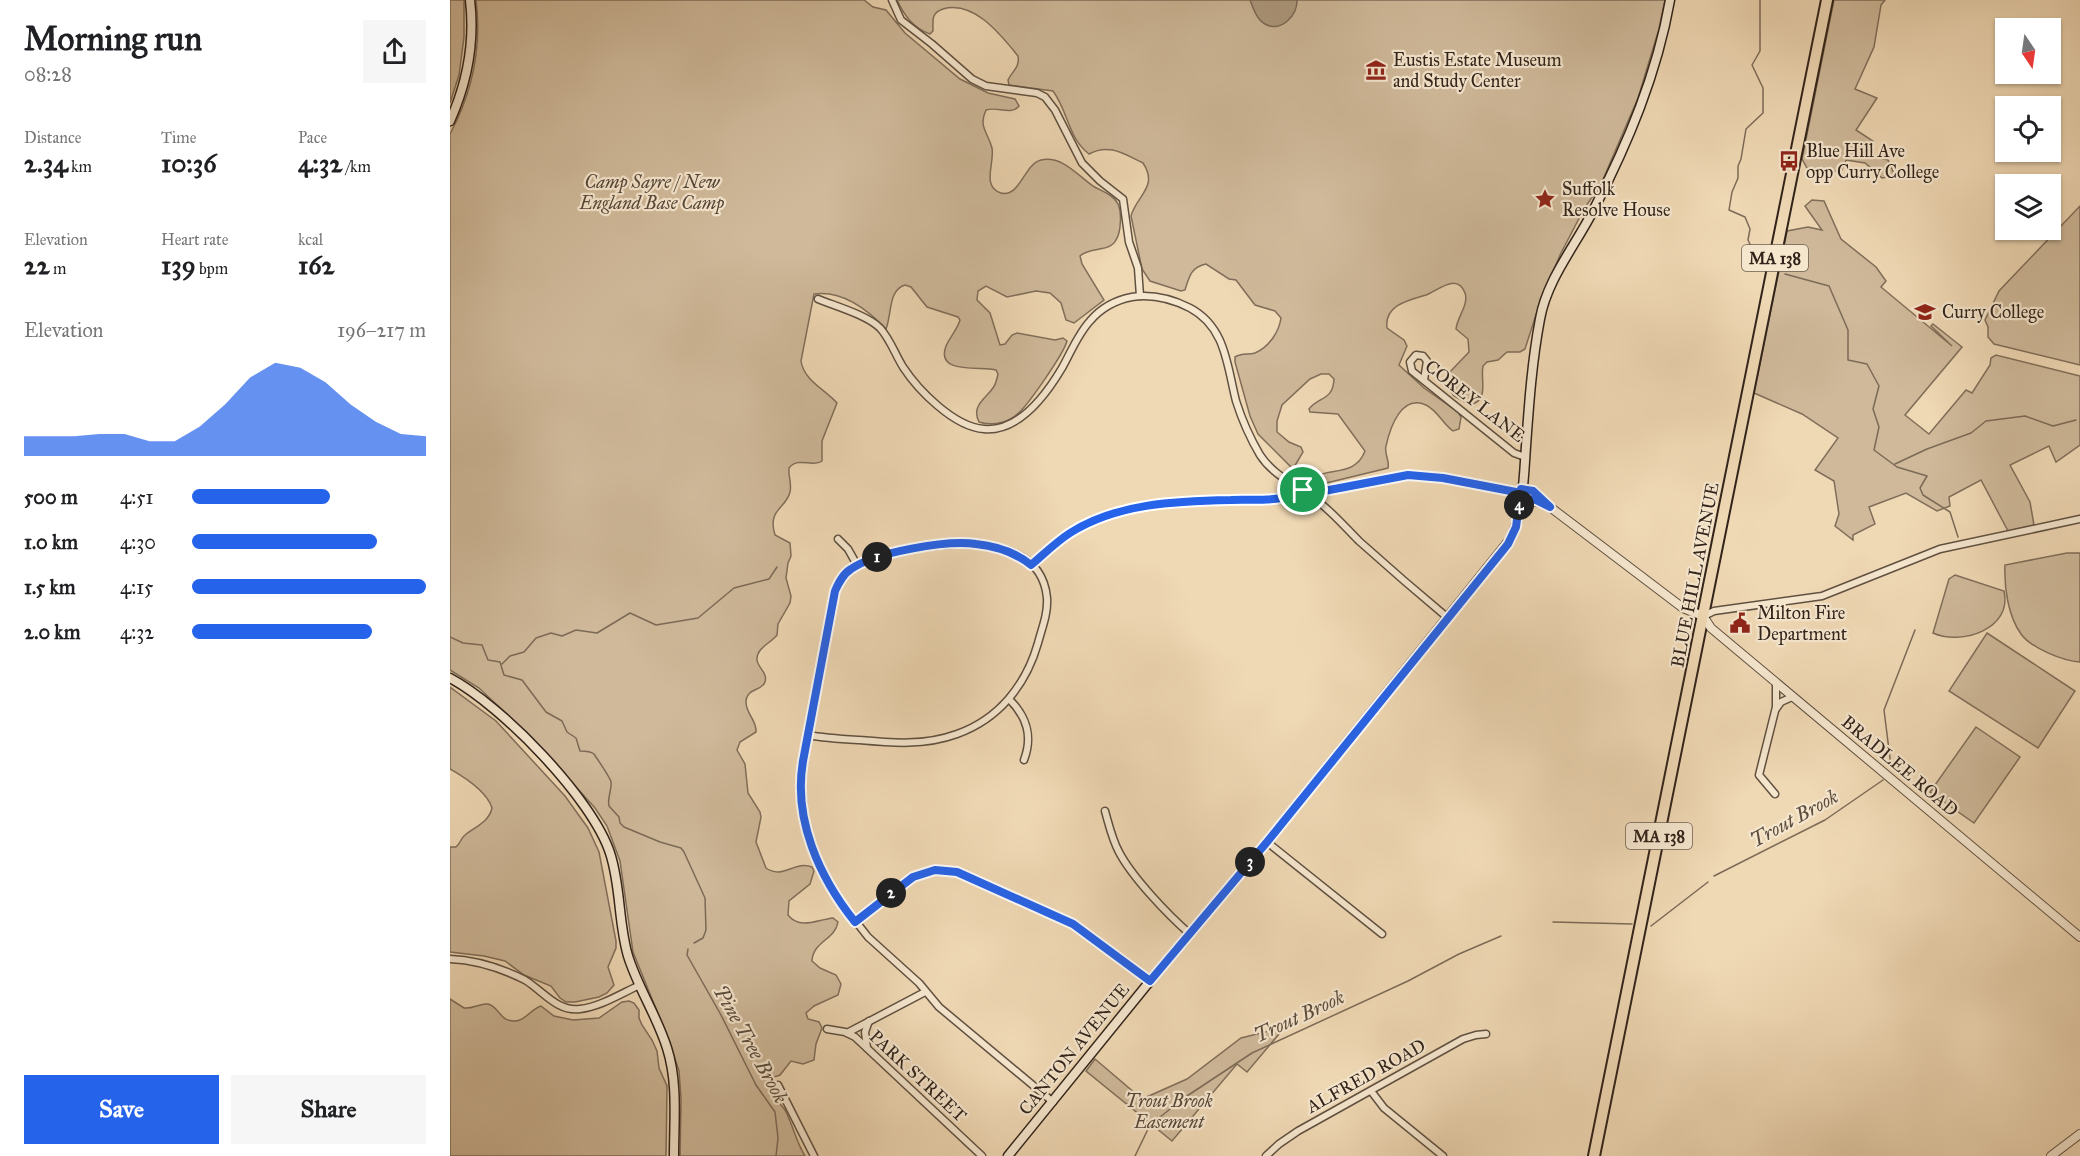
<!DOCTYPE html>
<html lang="en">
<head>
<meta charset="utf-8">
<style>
	body { margin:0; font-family:"IM FELL Great Primer",serif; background:#f6f6f6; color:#202124; height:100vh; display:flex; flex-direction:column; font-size:22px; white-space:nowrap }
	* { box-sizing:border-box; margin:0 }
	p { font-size:20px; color:#757577 }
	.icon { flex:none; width:33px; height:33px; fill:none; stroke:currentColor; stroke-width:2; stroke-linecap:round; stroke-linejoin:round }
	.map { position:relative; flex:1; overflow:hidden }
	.panel { display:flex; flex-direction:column; background:#fff; width:450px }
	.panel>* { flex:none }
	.needle { width:39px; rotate:167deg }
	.controls { position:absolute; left:1545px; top:18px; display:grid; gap:12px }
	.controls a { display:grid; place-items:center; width:66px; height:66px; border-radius:0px; background:#fff; box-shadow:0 2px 4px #0004; font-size:30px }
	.pin { position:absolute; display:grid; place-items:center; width:51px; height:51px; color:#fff; margin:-26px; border:3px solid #fff; border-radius:50%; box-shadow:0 2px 6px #0007 }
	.km { position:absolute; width:30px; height:30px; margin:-15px; border-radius:50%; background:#222; color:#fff; font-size:16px; line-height:30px; text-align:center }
	.round { display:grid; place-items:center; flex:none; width:63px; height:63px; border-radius:0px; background:#f6f6f6 }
	.headline { display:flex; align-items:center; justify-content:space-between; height:102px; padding:0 24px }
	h1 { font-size:33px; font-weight:800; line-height:45px }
	.stats { display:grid; grid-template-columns:repeat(3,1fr); gap:9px; height:102px; padding:6px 24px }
	.stats div { display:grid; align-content:center }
	.stats b { font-size:26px; font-weight:800 }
	.stats small { font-size:16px; font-weight:400 }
	.stats p { font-size:16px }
	.chart { height:168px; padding:12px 24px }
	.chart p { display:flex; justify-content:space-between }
	.chart svg { width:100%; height:108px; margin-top:6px; fill:#2563eb; opacity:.7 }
	.primary-button { display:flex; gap:12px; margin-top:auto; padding:12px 24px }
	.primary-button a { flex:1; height:69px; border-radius:0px; background:#2563eb; color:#fff; font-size:24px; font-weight:800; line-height:69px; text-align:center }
	.primary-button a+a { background:#f6f6f6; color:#202124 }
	ul { padding:0 24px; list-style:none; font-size:20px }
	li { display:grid; grid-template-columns:96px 72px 1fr; align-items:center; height:45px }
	li i { height:15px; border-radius:8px; background:#2563eb }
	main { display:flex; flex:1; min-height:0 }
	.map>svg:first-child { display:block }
</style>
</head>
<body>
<main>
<section class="panel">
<div class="headline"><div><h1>Morning run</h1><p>08:28</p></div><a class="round"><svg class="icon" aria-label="share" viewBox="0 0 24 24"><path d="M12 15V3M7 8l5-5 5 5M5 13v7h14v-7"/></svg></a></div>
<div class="stats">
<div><p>Distance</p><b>2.34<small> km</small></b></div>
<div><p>Time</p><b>10:36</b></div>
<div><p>Pace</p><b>4:32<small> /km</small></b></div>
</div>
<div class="stats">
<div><p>Elevation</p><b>22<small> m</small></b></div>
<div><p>Heart rate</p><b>139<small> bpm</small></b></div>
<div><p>kcal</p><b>162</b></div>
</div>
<div class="chart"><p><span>Elevation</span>196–217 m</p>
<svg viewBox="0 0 160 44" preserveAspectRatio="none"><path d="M0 44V36L10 36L20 36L30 35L40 35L50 38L60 38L70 32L80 23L90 12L100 6L110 8L120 14L130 23L140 30L150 35L160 36V44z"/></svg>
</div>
<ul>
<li><b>500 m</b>4:51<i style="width:59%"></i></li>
<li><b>1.0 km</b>4:30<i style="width:79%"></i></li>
<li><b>1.5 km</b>4:15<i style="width:100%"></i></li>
<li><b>2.0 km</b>4:32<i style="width:77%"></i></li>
</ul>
<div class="primary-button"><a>Save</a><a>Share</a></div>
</section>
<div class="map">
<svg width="1630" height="1156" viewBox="0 0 1630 1156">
	<rect width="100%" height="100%" fill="#efd8b4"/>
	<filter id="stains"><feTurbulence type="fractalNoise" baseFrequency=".00333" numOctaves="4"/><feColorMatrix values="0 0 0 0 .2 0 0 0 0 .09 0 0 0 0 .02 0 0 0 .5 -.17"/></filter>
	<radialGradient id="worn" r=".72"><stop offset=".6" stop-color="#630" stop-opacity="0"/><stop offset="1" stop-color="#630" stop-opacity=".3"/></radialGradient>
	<!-- green -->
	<g fill="#cfb99a" stroke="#806e5a" stroke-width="1.5">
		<path d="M 0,0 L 14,0 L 14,37 L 9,75 L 0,103 Z"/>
		<path d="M 26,0 L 414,0 L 423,7 L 436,10 L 455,33 L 510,79 L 538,93 L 565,99 L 569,106 C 561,116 547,106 536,110 C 528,127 538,132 542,148 C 545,162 531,187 551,193 C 570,198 574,164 591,160 C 612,155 628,176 643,186 C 651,191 664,195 668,204 C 672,213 671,232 666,240 C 659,253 640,246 630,256 L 632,264 L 654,300 L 624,323 L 616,320 L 611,303 L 600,293 L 586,291 L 557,297 L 536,286 L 528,291 L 527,300 L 540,313 L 550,345 L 555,344 L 562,335 L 567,333 L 605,340 L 613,338 L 617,341 C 614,353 576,409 565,416 C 555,423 541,426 529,422 C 521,406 535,399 543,388 C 546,384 547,379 548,374 L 546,370 C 531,366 485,375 496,346 C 500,337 507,330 510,320 L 508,317 L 477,307 L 461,287 L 455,285 C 438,290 442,314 436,329 C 418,310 392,290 364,294 L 351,361 C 354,381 375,389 387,403 L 372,441 L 372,461 C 362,468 348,456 339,468 C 338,476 342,483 340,492 C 336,509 317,509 325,535 L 340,543 L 341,556 L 338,563 L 336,578 L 341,596 L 340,603 L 328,624 L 327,635 C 321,643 306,648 307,660 C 308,668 318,673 315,682 C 312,691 297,688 296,701 C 295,713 307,720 306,732 L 290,742 L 287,750 L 295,764 L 298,793 L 310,812 L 311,817 L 306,842 L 316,868 C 333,880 345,860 362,867 L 364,871 L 360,884 L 339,901 L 338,915 C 350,930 366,920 383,918 L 388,922 C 385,940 363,941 362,961 L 370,968 L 386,975 L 391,984 L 388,995 L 364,1006 L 356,1013 L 358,1019 L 369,1022 L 372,1028 L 366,1044 L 364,1060 L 353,1064 L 341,1061 L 330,1075 L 324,1077 L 319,1086 C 321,1097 329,1101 335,1110 C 343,1125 346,1142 355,1156 L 230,1156 L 231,1099 L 229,1071 L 219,1041 L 183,952 L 170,861 L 157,826 L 145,808 L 81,737 L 29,688 L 0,670 L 0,134 C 23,91 32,48 26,0 Z"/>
		<path d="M 447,0 L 1215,0 L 1209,29 L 1188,98 L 1151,184 L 1134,209 L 1111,253 L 1092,296 L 1075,349 L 1070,352 L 1057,352 L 1048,360 L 1037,362 L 1033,366 C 1030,380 1040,400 1020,405 L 1004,396 L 995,384 L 996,376 L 1019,352 L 1018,339 L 1006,329 C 1007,317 1019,305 1015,293 C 1007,272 987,291 976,295 C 959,300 934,305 937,328 L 954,340 L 957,346 L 949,365 L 974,388 L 1008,412 L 1011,417 L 1009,429 L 1003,431 C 993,424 988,411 976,405 C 951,394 940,428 936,446 C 934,454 940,461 938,468 L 864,486 L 859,486 L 857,483 C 874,464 904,480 915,451 L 888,414 L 860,412 L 859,409 C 869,396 883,401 884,379 L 879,374 L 871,374 L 860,379 L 832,405 L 827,421 L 827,432 L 839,442 L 851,447 L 853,452 L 843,469 L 808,434 L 800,416 L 785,362 L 785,357 C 792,353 798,355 805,353 C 819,347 829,332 831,318 L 825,311 L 805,305 L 786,280 L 779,279 L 756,264 C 741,267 739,277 735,290 L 731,291 L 700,281 L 692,269 L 681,216 C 686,196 709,187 693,163 C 674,154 659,143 639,154 C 618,138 618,111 603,91 L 559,85 L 558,80 C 562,71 570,68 568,56 C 551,35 524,0 493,9 C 481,13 483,20 483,31 L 480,34 C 463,28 454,15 447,0 Z"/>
		<path d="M 1384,0 L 1435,0 L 1431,5 L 1424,47 L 1405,89 L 1427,98 L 1406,130 L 1423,141 L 1419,155 L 1438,160 L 1445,176 L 1432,178 L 1415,163 L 1396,160 L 1391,172 L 1357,168 L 1352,159 Z"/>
		<path d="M 1362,200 L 1374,201 L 1391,239 L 1426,267 L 1436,281 L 1431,287 L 1502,346 L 1481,326 L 1483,324 L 1512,347 L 1455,415 L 1479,434 L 1516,390 L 1522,393 L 1540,365 L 1541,358 L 1546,355 L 1630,376 L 1630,445 L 1606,462 L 1599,446 L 1560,465 L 1580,502 L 1584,525 L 1558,531 L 1531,480 L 1499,497 L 1500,506 L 1487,511 L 1456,493 L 1419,507 L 1425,524 L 1403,535 L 1403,540 L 1385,526 L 1389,514 L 1384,481 L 1365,470 L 1388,438 L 1352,414 L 1304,393 L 1337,231 L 1358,227 L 1372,230 L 1355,206 Z"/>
		<path d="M 1630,206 L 1630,365 L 1544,344 L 1538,337 L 1538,327 L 1535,320 L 1549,291 Z"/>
		<path d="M 1617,553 L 1630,553 L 1630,662 C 1613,661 1581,648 1571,634 C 1558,616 1554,587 1555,565 Z"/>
		<path d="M 1505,575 L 1554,591 C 1563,629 1511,646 1483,633 L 1499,579 Z"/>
		<path d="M 1537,633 L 1625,691 L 1588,748 L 1499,691 Z"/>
		<path d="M 0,687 L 46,721 L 115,796 L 138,828 L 149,852 L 166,941 L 166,948 L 158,967 L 164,985 L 157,993 L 149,997 L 125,1002 L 116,1002 L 110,998 L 101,986 L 74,975 L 55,961 L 34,956 L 0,952 L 0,847 L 6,847 C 10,844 11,838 15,835 C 25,827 39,822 42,808 C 37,792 14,777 0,769 Z"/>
		<path d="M 1526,727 L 1570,757 L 1524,823 L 1480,792 Z"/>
		<path d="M 0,999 L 14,1008 C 23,1009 30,1003 38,1004 C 50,1007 49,1022 66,1021 C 76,1020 81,1009 91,1006 L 104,1016 L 123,1020 L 149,1018 L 172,1002 L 179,1001 L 184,1003 L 189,1010 L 189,1018 L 192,1025 L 202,1040 L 207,1051 L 209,1068 L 217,1086 L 216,1156 L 0,1156 Z"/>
		<path d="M 835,1027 L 797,1072 L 787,1064 L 722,1141 L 636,1071 L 645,1059 L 692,1099 L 737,1079 L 791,1038 Z"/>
	</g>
	<!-- water -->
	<path fill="#ae9a80" stroke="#7c6a57" stroke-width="1.5" d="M 800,0 L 847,0 C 848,15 831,33 815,24 C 807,20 803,8 800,0 Z"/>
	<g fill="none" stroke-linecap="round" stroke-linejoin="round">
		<!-- stream -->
		<g stroke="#7c6a57" stroke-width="1.5">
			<path d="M 1310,0 L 1310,51 L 1302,65 L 1313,88 L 1313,113 L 1296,129 L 1291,159 L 1288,166 L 1288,178 L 1282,192 L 1279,210 L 1295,217 L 1300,229 L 1298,240 L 1312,270"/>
			<path d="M 1335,274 L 1379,286 L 1398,330 L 1398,360 L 1417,364 L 1429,386 L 1423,409 L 1429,427 L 1424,450 L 1447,467 L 1477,476 L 1470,488 L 1473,495 L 1500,512 L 1508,537"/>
			<path d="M 1445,464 L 1477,449 L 1521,433 L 1536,421 L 1575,416 L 1603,426 L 1626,420"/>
			<path d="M 0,637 L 13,643 L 32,645 L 38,660 L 50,662 L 54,675 L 72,680 L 96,712 L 112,721 L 117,732 L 126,738 L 130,751 C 134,751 140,751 144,754 C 146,757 161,779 161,782 C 162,791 157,797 159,806 L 169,817 L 170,823 L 174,827 L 210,842 L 231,848 L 234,852 L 255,898 L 256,930 L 253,938 L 244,943"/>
			<path d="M 52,664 L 60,656 L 74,652 L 86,638 L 101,633 L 112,636 L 126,630 L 147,633 L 180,613 L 206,625 L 248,618 L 284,588 L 319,579 L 327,567"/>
			<path d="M 1441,766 L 1434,710 L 1465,630"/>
			<path d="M 1264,876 L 1375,820 L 1433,780"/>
			<path d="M 1103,922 L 1182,924"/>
			<path d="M 1201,926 L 1258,882"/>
			<path d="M 238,949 L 237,955 L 271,1015 L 306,1085 L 325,1112 L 328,1138 L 326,1156"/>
			<path d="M 685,1156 L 700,1125 L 734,1098 L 802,1053 L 958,981 L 1009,954 L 1051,936"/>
		</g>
		<!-- minor casing -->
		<g stroke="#605040" stroke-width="9">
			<g id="minor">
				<path d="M 442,0 L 451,20 L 482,44 L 522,79 L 536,86 L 587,93 L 595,97 L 605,110 L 632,163 L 650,181 L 673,199 L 679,242 L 688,268 L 690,296"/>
				<path d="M 368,299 C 385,306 417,315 430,328 C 440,339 445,354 453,367 C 468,390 504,427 534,429 C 569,432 596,395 612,368 C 621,352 628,334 640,321 C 651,308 666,300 682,297 C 702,294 722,299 740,308 C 776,327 777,366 786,401 C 792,420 800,438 810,455 C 825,478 850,486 870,503 C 884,514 896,528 909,541 C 938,567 968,593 998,618"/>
				<path d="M 974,380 L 977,361 L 973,356 L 966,355 L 960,362 L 962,371 L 1064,453 L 1075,457"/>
				<path d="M 863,497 L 874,491 L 963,475 L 1006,480 L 1071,493"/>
				<path d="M 388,539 L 398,549 L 407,565"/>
				<path d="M 581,565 C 596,552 610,538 628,528 C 673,502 730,501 781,500 C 804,499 832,503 853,490"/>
				<path d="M 1254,616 L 1264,611 L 1372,596 L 1490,549 L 1630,519"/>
				<path d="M 559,699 C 577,717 583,736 574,760"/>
				<path d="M 1326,709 L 1331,702 L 1342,697"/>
				<path d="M 358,735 C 374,738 391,739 408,740 C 442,743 474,746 507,734 C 549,719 576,685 588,643 C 592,628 598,614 597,598 C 591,531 496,542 451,551 C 422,557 392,564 384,596 L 351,778 L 354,819 L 366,858 L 386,896 L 418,937 L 469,983 L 489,1007 L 603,1102"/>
				<path d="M 1325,794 L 1309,775 L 1326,707 L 1326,683"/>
				<path d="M 655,811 C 659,825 662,839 669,852 C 682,877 718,915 740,934"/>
				<path d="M 817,842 L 932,934"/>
				<path d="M 405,922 L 463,877 L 485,870 L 507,872 L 623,924 L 700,981"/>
				<path d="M 0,959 C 25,960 53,969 75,980 C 93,991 107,1012 130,1009 C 150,1007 172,993 190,985"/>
				<path d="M 377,1029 L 395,1032 L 405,1037 L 532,1156"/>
				<path d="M 397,1033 L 475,992"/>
				<path d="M 417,1048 L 415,1032 L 419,1021"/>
				<path d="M 328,1085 L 364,1156"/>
				<path d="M 921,1091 L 934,1108 L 993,1156"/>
				<path d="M 816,1156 L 829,1144 L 848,1131 L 1013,1039 L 1026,1035 L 1036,1034"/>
			</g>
		</g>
		<!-- tertiary casing -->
		<g stroke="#605040" stroke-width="10">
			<g id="tertiary">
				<path d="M 1071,489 L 1086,493 L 1100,507 L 1233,608 L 1253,616 L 1261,628 L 1630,937"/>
				<path d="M 1070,498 L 1095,504"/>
				<path d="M 1601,1156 L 1630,1134"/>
			</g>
		</g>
		<!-- secondary casing -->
		<g stroke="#31231a" stroke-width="11">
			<g id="secondary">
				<path d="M 0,121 C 17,83 25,42 20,0"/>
				<path d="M 0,678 C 51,705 142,798 160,853 C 171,886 168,922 178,956 C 188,988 207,1016 217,1048 C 228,1082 224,1120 224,1156"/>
				<path d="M 558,1156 L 700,981 L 817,842 L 1060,540 C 1073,515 1074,475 1076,446 C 1079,404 1082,361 1090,319 C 1097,279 1126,245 1144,209 C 1178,143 1207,74 1220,0"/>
			</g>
		</g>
		<!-- trunk casing -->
		<g stroke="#31231a" stroke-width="14">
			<path id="trunk" d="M 1144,1156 L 1377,0"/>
		</g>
		<!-- minor -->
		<use href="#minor" stroke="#f5e6ce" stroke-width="6"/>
		<!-- tertiary -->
		<use href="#tertiary" stroke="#f5e6ce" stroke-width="8"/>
		<!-- secondary -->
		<use href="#secondary" stroke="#f5e6ce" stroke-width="8"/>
		<!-- trunk -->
		<use href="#trunk" stroke="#efd8b4" stroke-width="10"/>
	</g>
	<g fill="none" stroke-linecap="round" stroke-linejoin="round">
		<!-- route casing -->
		<g stroke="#fff" stroke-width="12">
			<path id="route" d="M 958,475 L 993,478 L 1071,493 L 1071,489 L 1083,491 L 1100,507 L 1086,500 L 1070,498 L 1066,527 L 1058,544 L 817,842 L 700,981 L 623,924 L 507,872 L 485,870 L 463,877 L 405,922 C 369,877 343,819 353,761 L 385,591 C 389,582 393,574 401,569 C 426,552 496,540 526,544 C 545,546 566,553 581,565 C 594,554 606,542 620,533 C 667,503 727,501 781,500 C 804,499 832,503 853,490 L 863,497 L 874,491 Z"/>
		</g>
		<!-- route -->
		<use href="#route" stroke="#2563eb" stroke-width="8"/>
	</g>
	<!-- icons -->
	<defs>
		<g id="museum-bare" transform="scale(1.62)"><path d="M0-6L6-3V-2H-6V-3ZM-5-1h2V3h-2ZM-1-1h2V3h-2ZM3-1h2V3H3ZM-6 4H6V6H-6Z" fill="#8f2418" stroke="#f5e6ce" stroke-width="2.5" paint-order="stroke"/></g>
		<g id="bus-bare" transform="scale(1.62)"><path d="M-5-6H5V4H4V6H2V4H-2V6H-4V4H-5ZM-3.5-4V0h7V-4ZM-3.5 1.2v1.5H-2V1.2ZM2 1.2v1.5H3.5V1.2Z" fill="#8f2418" stroke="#f5e6ce" stroke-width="2.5" paint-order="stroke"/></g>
		<g id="sight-bare" transform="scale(1.62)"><path d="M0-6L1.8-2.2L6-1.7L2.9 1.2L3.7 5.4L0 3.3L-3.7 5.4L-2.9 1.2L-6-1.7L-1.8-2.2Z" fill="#8f2418" stroke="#f5e6ce" stroke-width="2.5" paint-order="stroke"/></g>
		<g id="university-bare" transform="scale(1.62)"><path d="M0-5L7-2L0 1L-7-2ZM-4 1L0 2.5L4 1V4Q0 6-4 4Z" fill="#8f2418" stroke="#f5e6ce" stroke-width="2.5" paint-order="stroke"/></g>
		<g id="civic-bare" transform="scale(1.62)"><path d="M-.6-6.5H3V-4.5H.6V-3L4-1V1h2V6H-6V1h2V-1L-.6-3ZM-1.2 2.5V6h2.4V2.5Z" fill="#8f2418" stroke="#f5e6ce" stroke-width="2.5" paint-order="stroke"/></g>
	</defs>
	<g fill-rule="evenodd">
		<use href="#museum-bare" x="926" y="70"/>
		<use href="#bus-bare" x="1339" y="161"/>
		<use href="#sight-bare" x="1095" y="199"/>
		<use href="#university-bare" x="1475" y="312"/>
		<use href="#civic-bare" x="1290" y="623"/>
	</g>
	<g text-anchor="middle" stroke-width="4.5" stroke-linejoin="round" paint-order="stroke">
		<!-- shield labels -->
		<g fill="#f5e6ce" stroke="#6c5e50" stroke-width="1.5">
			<rect x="1292" y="245" width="66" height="26" rx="4.5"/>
			<rect x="1176" y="823" width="66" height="26" rx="4.5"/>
		</g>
		<g font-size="16" font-weight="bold" fill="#31231a">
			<text x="1325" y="264">MA 138</text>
			<text x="1209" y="842">MA 138</text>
		</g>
		<!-- poi labels -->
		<g font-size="18" fill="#31231a" stroke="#f5e6ce" text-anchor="start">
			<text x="943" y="66">Eustis Estate Museum<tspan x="943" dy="21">and Study Center</tspan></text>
			<text x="1356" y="157">Blue Hill Ave<tspan x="1356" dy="21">opp Curry College</tspan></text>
			<text x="1112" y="195">Suffolk<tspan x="1112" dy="21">Resolve House</tspan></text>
			<text x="1492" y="318">Curry College</text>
			<text x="1307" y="619">Milton Fire<tspan x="1307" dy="21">Department</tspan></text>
		</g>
		<!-- park labels -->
		<g font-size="18" font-style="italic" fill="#58483a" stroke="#f5e6ce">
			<text x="202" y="188">Camp Sayre / New<tspan x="202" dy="21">England Base Camp</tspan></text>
			<text x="719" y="1107">Trout Brook<tspan x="719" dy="21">Easement</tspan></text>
		</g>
		<!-- street labels -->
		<g font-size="18" fill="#31231a" stroke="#f5e6ce">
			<text transform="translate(1025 401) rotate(38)" y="6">COREY LANE</text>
			<text transform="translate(1245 575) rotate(-79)" y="6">BLUE HILL AVENUE</text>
			<text transform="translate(1450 766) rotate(40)" y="6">BRADLEE ROAD</text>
			<text transform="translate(624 1049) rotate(-51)" y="6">CANTON AVENUE</text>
			<text transform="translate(468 1076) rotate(43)" y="6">PARK STREET</text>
			<text transform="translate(916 1076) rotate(-29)" y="6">ALFRED ROAD</text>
		</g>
		<!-- water labels -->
		<g font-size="20" font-style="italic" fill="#5d4d3e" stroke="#f5e6ce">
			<text transform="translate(1344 818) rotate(-29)" y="7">Trout Brook</text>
			<text transform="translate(849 1016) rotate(-25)" y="7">Trout Brook</text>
			<text transform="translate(301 1044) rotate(61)" y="7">Pine Tree Brook</text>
		</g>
	</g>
	<rect width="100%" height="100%" filter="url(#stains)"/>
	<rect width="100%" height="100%" fill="url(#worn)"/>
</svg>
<div class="controls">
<a><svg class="needle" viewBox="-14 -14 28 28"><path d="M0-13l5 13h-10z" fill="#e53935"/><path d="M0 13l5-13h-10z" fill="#757577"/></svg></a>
<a><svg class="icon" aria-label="locate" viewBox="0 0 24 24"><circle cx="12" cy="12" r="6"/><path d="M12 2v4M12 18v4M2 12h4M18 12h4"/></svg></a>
<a><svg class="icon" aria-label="layers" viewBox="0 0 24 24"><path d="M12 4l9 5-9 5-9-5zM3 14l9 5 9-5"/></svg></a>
</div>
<div class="pin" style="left:853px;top:490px;background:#1e9e55"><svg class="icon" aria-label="arrive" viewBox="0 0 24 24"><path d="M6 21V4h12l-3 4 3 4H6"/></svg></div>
<b class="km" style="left:427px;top:557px">1</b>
<b class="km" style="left:441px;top:893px">2</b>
<b class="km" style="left:800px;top:862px">3</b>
<b class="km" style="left:1069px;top:505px">4</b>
</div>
</main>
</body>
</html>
